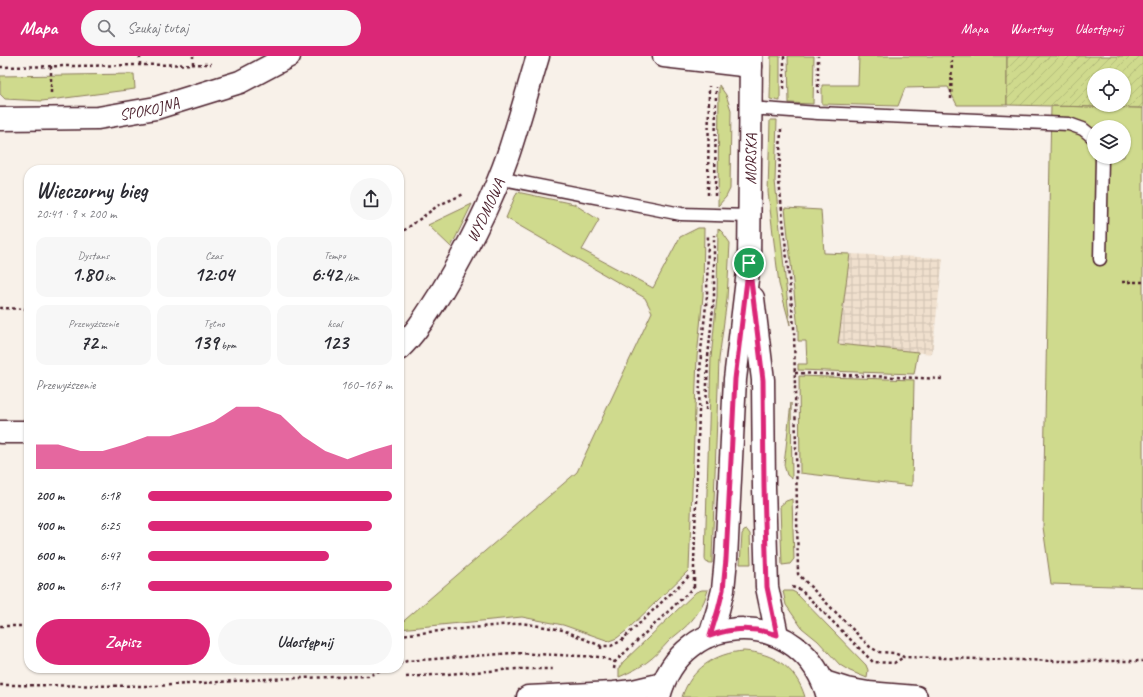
<!DOCTYPE html>
<html lang="pl">
<head>
<meta charset="utf-8">
<style>
	body { margin:0; font-family:Caveat,sans-serif; background:#f7f7f7; color:#2b2b33; height:100vh; display:flex; flex-direction:column; font-size:15px; white-space:nowrap }
	* { box-sizing:border-box; margin:0 }
	p { font-size:13px; color:#7c7c81 }
	.icon { flex:none; width:22px; height:22px; fill:none; stroke:currentColor; stroke-width:2; stroke-linecap:round; stroke-linejoin:round }
	.map { position:relative; flex:1; overflow:hidden }
	.sheet { position:absolute; left:24px; top:109px; width:380px; height:508px; display:flex; flex-direction:column; background:#fff; border-radius:16px; box-shadow:0 1px 3px #0004 }
	.sheet>* { flex:none }
	.fabs { position:absolute; left:1087px; top:12px; display:grid; gap:8px }
	.fabs a { display:grid; place-items:center; width:44px; height:44px; border-radius:50%; background:#fff; box-shadow:0 1px 3px #0004; font-size:20px }
	.pin { position:absolute; display:grid; place-items:center; width:34px; height:34px; color:#fff; margin:-17px; border:2px solid #fff; border-radius:50%; box-shadow:0 1px 4px #0007 }
	.round { display:grid; place-items:center; flex:none; width:42px; height:42px; border-radius:21px; background:#f7f7f7 }
	.summary { display:flex; align-items:center; justify-content:space-between; height:68px; padding:0 12px }
	h1 { font-size:22px; font-weight:800; line-height:30px }
	.figures { display:grid; grid-template-columns:repeat(3,1fr); gap:6px; height:68px; padding:4px 12px }
	.figures div { display:grid; align-content:center; border-radius:10px; background:#f7f7f7; text-align:center }
	.figures b { font-size:20px; font-weight:800 }
	.figures small { font-size:11px; font-weight:400 }
	.figures p { font-size:11px }
	.chart { height:112px; padding:8px 12px }
	.chart p { display:flex; justify-content:space-between }
	.chart svg { width:100%; height:72px; margin-top:4px; fill:#db2777; opacity:.7 }
	.action { display:flex; gap:8px; margin-top:auto; padding:8px 12px }
	.action a { flex:1; height:46px; border-radius:24px; background:#db2777; color:#fff; font-size:16px; font-weight:800; line-height:46px; text-align:center }
	.action a+a { background:#f7f7f7; color:#2b2b33 }
	ul { padding:0 12px; list-style:none; font-size:13px }
	li { display:grid; grid-template-columns:64px 48px 1fr; align-items:center; height:30px }
	li i { height:10px; border-radius:5px; background:#db2777 }
	header { display:flex; align-items:center; gap:24px; box-sizing:border-box; height:56px; padding:0 20px; background:#db2777; color:#fff }
	header strong { font-size:19px }
	nav { display:flex; gap:22px; margin-inline-start:auto; font-size:14px }
	.search { width:280px; height:36px; background:#f7f7f7; display:flex; align-items:center; gap:10px; box-sizing:border-box; padding:0 14px; border-radius:22px; color:#7c7c81; font-size:15px }
	.map>svg:first-child { display:block }
</style>
</head>
<body>
<header>
<strong>Mapa</strong>
<div class="search"><svg class="icon" aria-label="search" viewBox="0 0 24 24"><circle cx="10" cy="10" r="6"/><path d="M15 15l6 6"/></svg>Szukaj tutaj</div>
<nav><a>Mapa</a><a>Warstwy</a><a>Udostępnij</a></nav>
</header>
<div class="map">
<svg width="1143" height="641" viewBox="0 0 1143 641">
	<defs>
		<pattern id="industrial-grid" width="8" height="8" patternUnits="userSpaceOnUse"><rect width="8" height="8" fill="#f0e0ce"/><path d="M0 4h8M4 0v8" fill="none" stroke="#cfc0b1"/></pattern>
		<pattern id="garden-furrows" width="10" height="10" patternUnits="userSpaceOnUse"><rect width="10" height="10" fill="#cfda8d"/><path d="M-1 1l2-2M0 10L10 0M9 11l2-2" fill="none" stroke="#b3bb7a"/></pattern>
	</defs>
	<rect width="100%" height="100%" fill="#f8f1e9"/>
	<filter id="ink" filterUnits="userSpaceOnUse"><feTurbulence type="fractalNoise" baseFrequency=".025" numOctaves="2"/><feDisplacementMap in="SourceGraphic" scale="8" xChannelSelector="R" yChannelSelector="G"/><feConvolveMatrix kernelMatrix="1 2 1 2 8 2 1 2 1" color-interpolation-filters="sRGB"/></filter>
	<g filter="url(#ink)">
		<!-- industrial -->
		<path fill="url(#industrial-grid)" d="M 850,198 L 943,202 L 932,298 L 838,288 Z"/>
		<!-- green -->
		<g fill="#cfda8d" stroke="#8c7c5c" fill-rule="evenodd">
			<path d="M 771,0 L 780,0 L 780,45 L 770,43 Z"/>
			<path d="M 788,0 L 814,0 L 813,48 L 789,47 Z"/>
			<path d="M 859,0 L 1007,0 L 1007,49 L 957,49 L 948,31 L 905,32 L 898,50 L 822,48 L 822,29 L 858,29 Z"/>
			<path d="M 134,18 L 135,33 L 42,45 L 5,43 L 0,38 L 0,20 Z"/>
			<path d="M 719,29 L 726,39 L 731,54 L 730,133 L 726,141 L 718,150 Z"/>
			<path d="M 1051,50 L 1143,52 L 1143,531 L 1051,528 L 1043,471 ZM 1094,71 L 1124,71 L 1124,101 L 1094,101 Z"/>
			<path d="M 770,64 L 777,64 L 775,125 L 790,269 L 779,228 L 768,136 Z"/>
			<path d="M 517,136 L 574,148 L 599,164 L 582,194 L 653,232 L 680,181 L 698,172 L 704,172 L 703,240 L 697,301 L 689,514 L 626,575 L 617,582 L 609,585 L 563,569 L 522,561 L 399,573 L 399,569 L 577,416 L 652,256 L 645,242 L 506,162 Z"/>
			<path d="M 472,148 L 451,191 L 428,169 Z"/>
			<path d="M 785,152 L 821,154 L 824,197 L 850,198 L 838,288 L 918,296 L 914,318 L 798,314 L 798,308 L 807,308 L 806,285 L 798,285 L 798,273 Z"/>
			<path d="M 718,172 L 723,177 L 730,187 L 727,243 L 719,303 L 712,503 L 712,507 C 708,507 705,507 705,502 L 711,302 L 717,241 Z"/>
			<path d="M 799,320 L 914,324 L 912,430 L 800,417 Z"/>
			<path d="M 791,347 L 792,423 L 787,419 L 784,409 Z"/>
			<path d="M 792,443 L 794,503 L 790,508 L 782,509 L 780,450 L 786,445 Z"/>
			<path d="M 747,474 L 750,478 L 751,508 L 740,508 L 742,478 L 744,475 Z"/>
			<path d="M 702,534 L 708,534 C 704,549 695,563 683,573 C 679,577 673,581 669,585 C 652,604 643,611 619,621 L 619,612 L 623,606 L 696,536 Z"/>
			<path d="M 783,535 L 792,535 L 796,537 L 866,609 L 868,614 L 867,622 L 850,615 L 840,609 L 818,585 L 802,572 L 786,549 Z"/>
			<path d="M 744,595 C 773,597 796,611 805,641 L 682,641 C 691,613 715,597 744,595 Z"/>
		</g>
		<!-- garden -->
		<path fill="url(#garden-furrows)" stroke="#8c7c5c" fill-rule="evenodd" d="M 1007,0 L 1143,0 L 1143,52 L 1007,49 ZM 1094,19 L 1124,19 L 1124,49 L 1094,49 Z"/>
		<g fill="none" stroke-linecap="round" stroke-linejoin="round">
			<!-- lane casing -->
			<g stroke="#4a1f2b" stroke-width="15">
				<g id="lane">
					<path d="M 750,52 L 818,57 L 1069,68 L 1083,73 L 1094,82"/>
					<path d="M 498,122 L 681,158 L 749,160"/>
					<path d="M 1100,203 L 1102,101"/>
				</g>
			</g>
			<!-- street casing -->
			<g stroke="#4a1f2b" stroke-width="25">
				<g id="street">
					<path d="M 664,0 L 751,10"/>
					<path id="s1" d="M 0,63 L 98,62 L 156,52 L 240,26 L 289,0"/>
					<path id="s2" d="M 399,293 C 417,276 429,255 442,235 C 467,193 492,145 508,99 C 519,66 528,33 538,0"/>
					<path d="M 0,376 L 29,376"/>
				</g>
			</g>
			<!-- secondary casing -->
			<g stroke="#4a1f2b" stroke-width="25">
				<g id="secondary">
					<path d="M 753,242 L 763,324 L 764,431 L 767,531 L 777,579"/>
					<path id="s3" d="M 710,580 L 718,554 L 723,534 L 726,503 L 735,323 L 749,207 L 751,0"/>
					<path d="M 824,626 L 846,633 L 868,637 L 916,641"/>
					<path d="M 528,641 L 614,637 L 633,635 L 663,628"/>
					<path d="M 659,641 C 682,550 804,551 828,641"/>
				</g>
			</g>
			<!-- path -->
			<g stroke="#4a1f2b" stroke-width="2.5" stroke-dasharray="3 3" stroke-linecap="butt">
				<path d="M 784,0 L 784,35"/>
				<path d="M 193,8 L 193,0"/>
				<path d="M 140,9 L 140,0"/>
				<path d="M 51,10 L 51,38"/>
				<path d="M 0,11 L 211,8"/>
				<path d="M 818,37 L 818,0"/>
				<path d="M 951,43 L 952,0"/>
				<path d="M 781,73 L 779,125 L 794,271 L 798,518 L 870,591 L 879,596 L 894,597 L 904,601 L 1058,605 L 1143,605"/>
				<path d="M 708,139 L 709,30"/>
				<path d="M 715,140 L 716,31"/>
				<path d="M 399,178 L 439,149 L 464,138"/>
				<path d="M 1122,226 L 1143,226"/>
				<path d="M 0,252 L 29,253"/>
				<path d="M 795,317 L 944,323"/>
				<path d="M 706,354 L 708,301 L 714,241 L 714,179"/>
				<path d="M 694,531 L 694,507 L 701,295 L 707,240 L 708,178"/>
				<path d="M 792,531 L 801,534 L 873,606 L 894,607 L 904,601"/>
				<path d="M 0,570 L 29,570"/>
				<path d="M 399,579 L 522,567 L 563,574 L 601,590 L 611,590 L 621,585 L 689,520"/>
				<path d="M 601,590 L 601,595"/>
				<path d="M 399,608 L 407,605 L 514,597 L 601,601 L 615,606"/>
				<path d="M 614,613 L 615,606 L 619,602 L 695,530"/>
				<path d="M 406,621 L 516,613 L 553,613"/>
				<path d="M 0,629 L 156,630 L 266,623 L 368,620 L 389,612"/>
			</g>
			<!-- lane -->
			<use href="#lane" stroke="#fff" stroke-width="12"/>
			<!-- street -->
			<use href="#street" stroke="#fff" stroke-width="22"/>
			<!-- secondary -->
			<use href="#secondary" stroke="#fff" stroke-width="22"/>
		</g>
	</g>
	<g fill="none" stroke-linecap="round" stroke-linejoin="round" filter="url(#ink)">
		<!-- route casing -->
		<g stroke="#fff" stroke-width="8">
			<path id="route" d="M 749,207 L 763,324 L 764,431 L 767,531 L 777,579 C 754,571 732,571 710,580 L 718,554 L 723,534 L 726,503 L 735,323 Z"/>
		</g>
		<!-- route -->
		<use href="#route" stroke="#db2777" stroke-width="5"/>
	</g>
	<g text-anchor="middle" stroke-width="3.5" stroke-linejoin="round" paint-order="stroke">
		<!-- street labels -->
		<g font-size="16" fill="#4a1f2b" stroke="#fff">
			<text dy="6" stroke="none"><textPath href="#s1" startOffset="150">SPOKOJNA</textPath></text>
			<text dy="6" stroke="none"><textPath href="#s3" startOffset="480">MORSKA</textPath></text>
			<text dy="6" stroke="none"><textPath href="#s2" startOffset="164">WYDMOWA</textPath></text>
		</g>
	</g>
</svg>
<div class="fabs">
<a><svg class="icon" aria-label="locate" viewBox="0 0 24 24"><circle cx="12" cy="12" r="6"/><path d="M12 2v4M12 18v4M2 12h4M18 12h4"/></svg></a>
<a><svg class="icon" aria-label="layers" viewBox="0 0 24 24"><path d="M12 4l9 5-9 5-9-5zM3 14l9 5 9-5"/></svg></a>
</div>
<div class="pin" style="left:749px;top:207px;background:#1e9e55"><svg class="icon" aria-label="arrive" viewBox="0 0 24 24"><path d="M6 21V4h12l-3 4 3 4H6"/></svg></div>
<section class="sheet">
<div class="summary"><div><h1>Wieczorny bieg</h1><p>20:41 · 9 × 200 m</p></div><a class="round"><svg class="icon" aria-label="share" viewBox="0 0 24 24"><path d="M12 15V3M7 8l5-5 5 5M5 13v7h14v-7"/></svg></a></div>
<div class="figures">
<div><p>Dystans</p><b>1.80<small> km</small></b></div>
<div><p>Czas</p><b>12:04</b></div>
<div><p>Tempo</p><b>6:42<small> /km</small></b></div>
</div>
<div class="figures">
<div><p>Przewyższenie</p><b>72<small> m</small></b></div>
<div><p>Tętno</p><b>139<small> bpm</small></b></div>
<div><p>kcal</p><b>123</b></div>
</div>
<div class="chart"><p><span>Przewyższenie</span>160–167 m</p>
<svg viewBox="0 0 160 44" preserveAspectRatio="none"><path d="M0 44V29L10 29L20 33L30 33L40 29L50 24L60 24L70 20L80 15L90 6L100 6L110 11L120 24L130 33L140 38L150 33L160 29V44z"/></svg>
</div>
<ul>
<li><b>200 m</b>6:18<i style="width:100%"></i></li>
<li><b>400 m</b>6:25<i style="width:92%"></i></li>
<li><b>600 m</b>6:47<i style="width:74%"></i></li>
<li><b>800 m</b>6:17<i style="width:100%"></i></li>
</ul>
<div class="action"><a>Zapisz</a><a>Udostępnij</a></div>
</section>
</div>
</body>
</html>
